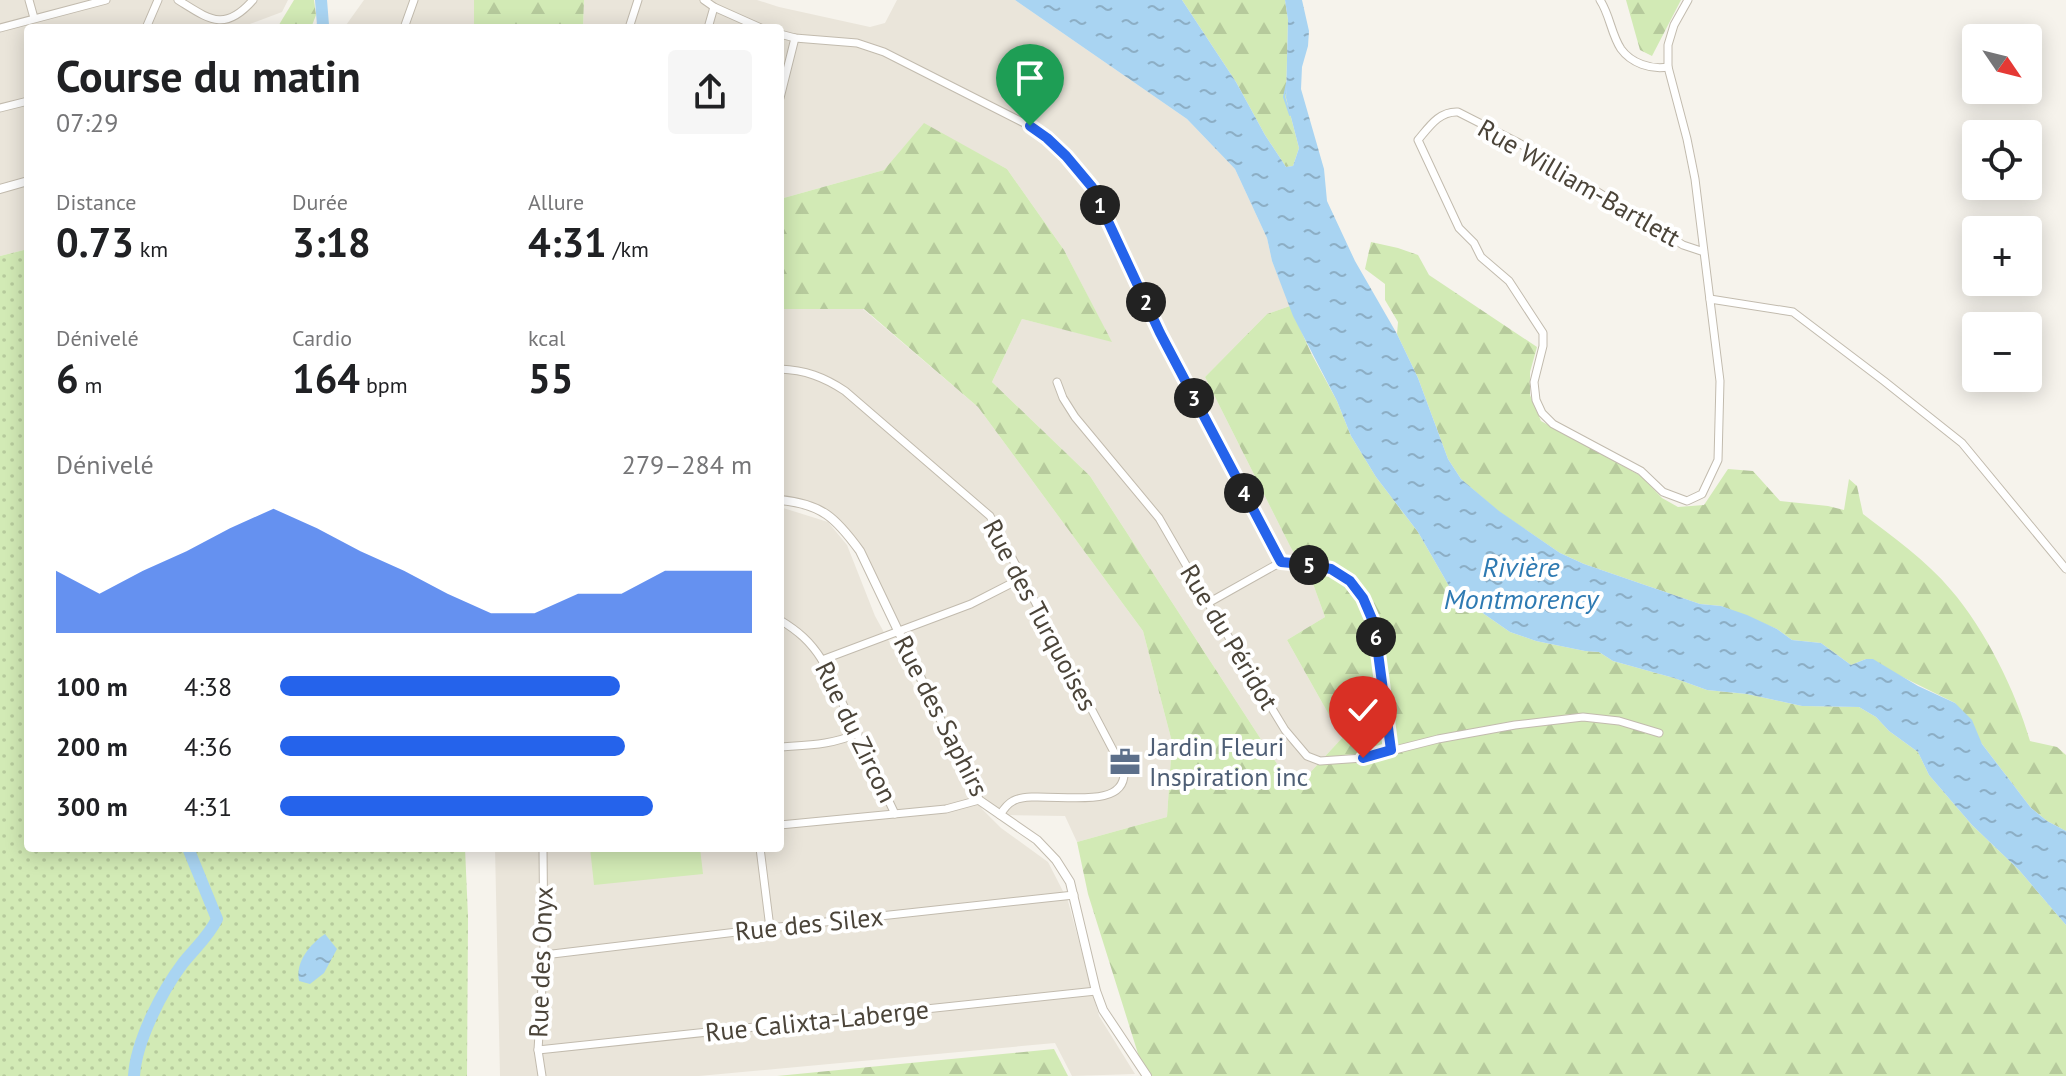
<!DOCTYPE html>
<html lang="fr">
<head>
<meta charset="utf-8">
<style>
	body { margin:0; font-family:"PT Sans",sans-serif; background:#f6f6f6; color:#202124; height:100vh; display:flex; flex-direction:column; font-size:30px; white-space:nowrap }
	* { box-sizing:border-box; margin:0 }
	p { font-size:26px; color:#757577 }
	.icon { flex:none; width:44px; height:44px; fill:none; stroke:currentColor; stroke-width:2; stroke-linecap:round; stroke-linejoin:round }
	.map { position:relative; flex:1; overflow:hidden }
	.drawer { position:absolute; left:24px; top:24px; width:760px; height:828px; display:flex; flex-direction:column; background:#fff; border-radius:8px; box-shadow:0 4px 20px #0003 }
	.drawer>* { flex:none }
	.needle { width:52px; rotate:125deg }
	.tools { position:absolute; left:1962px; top:24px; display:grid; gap:16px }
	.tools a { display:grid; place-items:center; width:80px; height:80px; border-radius:8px; background:#fff; box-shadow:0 4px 20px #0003; font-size:40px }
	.pin { position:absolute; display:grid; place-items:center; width:68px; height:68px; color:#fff; margin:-82px -34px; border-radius:50% 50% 50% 0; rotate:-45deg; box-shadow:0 0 8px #0007 }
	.pin .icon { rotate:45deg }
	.km { position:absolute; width:40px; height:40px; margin:-20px; border-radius:50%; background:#222; color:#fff; font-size:22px; line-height:40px; text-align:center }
	.round { display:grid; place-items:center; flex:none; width:84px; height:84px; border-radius:8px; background:#f6f6f6 }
	.headline { display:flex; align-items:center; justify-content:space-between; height:136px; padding:0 32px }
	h1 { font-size:44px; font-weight:700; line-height:60px }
	.metrics { display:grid; grid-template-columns:repeat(3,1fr); gap:12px; height:136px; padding:8px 32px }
	.metrics div { display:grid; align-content:center }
	.metrics b { font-size:40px; font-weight:700 }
	.metrics small { font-size:22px; font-weight:400 }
	.metrics p { font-size:22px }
	.chart { height:224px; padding:16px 32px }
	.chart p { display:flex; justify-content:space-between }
	.chart svg { width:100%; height:144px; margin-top:8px; fill:#2563eb; opacity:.7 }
	ul { padding:0 32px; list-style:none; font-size:26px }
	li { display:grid; grid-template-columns:128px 96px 1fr; align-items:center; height:60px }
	li i { height:20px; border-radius:10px; background:#2563eb }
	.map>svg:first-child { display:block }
</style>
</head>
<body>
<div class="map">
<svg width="2066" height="1076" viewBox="0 0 2066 1076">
	<defs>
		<pattern id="grass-dots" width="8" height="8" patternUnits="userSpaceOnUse" patternTransform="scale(2)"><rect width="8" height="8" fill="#d2eab5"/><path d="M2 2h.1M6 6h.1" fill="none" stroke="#b6ca9c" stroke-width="1.8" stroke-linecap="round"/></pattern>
		<pattern id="forest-firs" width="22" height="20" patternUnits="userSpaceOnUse" patternTransform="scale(2)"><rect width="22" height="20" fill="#d2eab5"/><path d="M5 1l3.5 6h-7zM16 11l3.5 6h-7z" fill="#b6ca9c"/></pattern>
		<pattern id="water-ripples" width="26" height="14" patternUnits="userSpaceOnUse" patternTransform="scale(2)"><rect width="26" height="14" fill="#a9d4f2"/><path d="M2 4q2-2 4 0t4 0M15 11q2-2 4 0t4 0" fill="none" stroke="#8caec5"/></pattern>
	</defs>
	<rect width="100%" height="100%" fill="#f6f3ec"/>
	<!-- residential -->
	<g fill="#eae5da">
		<path d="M 0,0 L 288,0 L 282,12 L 239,28 L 28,28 L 28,249 L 0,256 Z"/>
		<path d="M 364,0 L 474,0 L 474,28 L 344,28 Z"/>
		<path d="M 584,0 L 757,0 L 779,7 L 870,27 L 885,23 L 897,0 L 1015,0 L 1187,119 L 1235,169 L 1267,238 L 1272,261 L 1290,306 L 1267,314 L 1205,377 L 1291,548 L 1312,581 L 1325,617 L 1287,640 L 1342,738 L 1294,790 L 1090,476 L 992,382 L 1022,319 L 1111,341 L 1064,250 L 1007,169 L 924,124 L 884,170 L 780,199 L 780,28 L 583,28 Z"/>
		<path d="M 780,309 L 863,309 L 978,407 L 1143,631 L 1172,742 L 1167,817 L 1077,842 L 1065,816 L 1000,815 L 978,801 L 982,809 L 1001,828 L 1048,862 L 1068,901 L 1099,1016 L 1135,1074 L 1072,1076 L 1055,1043 L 699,1076 L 500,1076 L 495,848 L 780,848 L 780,507 L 828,522 L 847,545 L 875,616 L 976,799 L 860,551 L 830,516 L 780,500 Z"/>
	</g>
	<!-- grass -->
	<path fill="url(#grass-dots)" d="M 28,249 L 28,848 L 465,848 L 468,917 L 467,1076 L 0,1076 L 0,256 Z"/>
	<!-- forest -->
	<g fill="url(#forest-firs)">
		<path d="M 294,0 L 314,0 L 316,15 L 311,28 L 277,28 Z"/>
		<path d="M 474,0 L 584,0 L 583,28 L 474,28 Z"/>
		<path d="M 1182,0 L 1285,0 L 1288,20 L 1286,98 L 1299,148 L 1293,166 L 1286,167 L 1265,135 L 1236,82 Z"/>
		<path d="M 1626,0 L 1681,0 L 1652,56 L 1640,50 Z"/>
		<path d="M 924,123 L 1007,169 L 1064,250 L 1112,342 L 1022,319 L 992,382 L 1090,476 L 1294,790 L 1342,738 L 1287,640 L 1325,617 L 1312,581 L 1291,548 L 1205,377 L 1267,314 L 1290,306 L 1311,353 L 1337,401 L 1351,436 L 1376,477 L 1418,532 L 1449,586 L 1474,607 L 1510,632 L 1536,641 L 1585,651 L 1599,652 L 1613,661 L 1674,678 L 1707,690 L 1747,694 L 1802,706 L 1859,707 L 1876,717 L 1889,731 L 1918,752 L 1929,775 L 1972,825 L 2019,870 L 2066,925 L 2066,1076 L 1145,1076 L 1088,894 L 1077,842 L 1167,817 L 1172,742 L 1143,631 L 978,407 L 864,309 L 780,309 L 780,199 L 884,170 Z"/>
		<path d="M 1371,242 L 1398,248 L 1418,255 L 1429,275 L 1537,347 L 1530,372 L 1530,395 L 1541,421 L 1641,476 L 1662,498 L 1678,507 L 1704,505 L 1728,469 L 1753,471 L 1780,501 L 1828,506 L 1844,510 L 1849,479 L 1857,486 L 1863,514 C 1893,537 1927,561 1951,590 C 1985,629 2016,692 2030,741 L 2057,747 L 2066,755 L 2066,831 L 2047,821 L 2031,808 L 1982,744 L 1955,703 L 1866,659 L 1851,665 L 1821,643 L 1792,640 L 1777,629 L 1721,606 L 1700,604 L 1584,564 L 1560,553 L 1498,511 L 1461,479 L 1448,459 L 1418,378 L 1397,334 L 1398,322 L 1385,300 L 1385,284 L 1365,269 Z"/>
		<path d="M 1054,1049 L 1068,1076 L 777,1076 Z"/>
	</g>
	<!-- park -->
	<path fill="#d2eab5" d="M 590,848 L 700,848 L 703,874 L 594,885 Z"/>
	<!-- water -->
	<g fill="url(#water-ripples)">
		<path d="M 1015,0 L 1182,0 L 1236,82 L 1265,135 L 1286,167 L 1293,166 L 1299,148 L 1286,98 L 1288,20 L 1285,0 L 1302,0 L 1309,31 L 1308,46 L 1302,67 L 1301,89 L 1324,169 L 1327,201 L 1355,261 L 1397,334 L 1418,378 L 1448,459 L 1461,479 L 1499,511 L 1560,553 L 1584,564 L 1700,604 L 1721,606 L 1747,615 L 1777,629 L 1792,640 L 1821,643 L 1851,665 L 1866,659 L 1873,659 L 1918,686 L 1955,703 L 1972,720 L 1982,744 L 2031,808 L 2047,821 L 2066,831 L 2066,925 L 2019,870 L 1972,825 L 1929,775 L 1918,752 L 1889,731 L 1876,717 L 1859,707 L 1802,706 L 1747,694 L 1707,690 L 1674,678 L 1613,661 L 1599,652 L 1585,651 L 1536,641 L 1510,632 L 1474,607 L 1449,586 L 1418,532 L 1376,477 L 1351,436 L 1337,401 L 1293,316 L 1272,261 L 1267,238 L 1235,169 L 1187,119 Z"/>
		<path d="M 325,934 L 337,949 L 324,973 L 310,984 L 299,981 C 295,962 310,944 325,934 Z"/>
	</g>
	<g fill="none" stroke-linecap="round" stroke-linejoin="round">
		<!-- stream -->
		<path stroke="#a9d4f2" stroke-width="2" d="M 1287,83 L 1284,97 L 1290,115"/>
		<!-- river -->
		<g stroke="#a9d4f2" stroke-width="12">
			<path d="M 321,0 L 323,25 L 321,28"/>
			<path d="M 134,1076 C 136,1041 162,991 183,963 C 195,948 209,936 217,919 L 188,848"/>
		</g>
		<!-- minor casing -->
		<g stroke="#c2bbae" stroke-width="9">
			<g id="minor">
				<path d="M 29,0 L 34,18"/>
				<path d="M 178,0 C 209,19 224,33 253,0"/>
				<path d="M 704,0 L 714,7 L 761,28"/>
				<path d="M 1600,0 C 1610,15 1611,34 1621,49 C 1631,63 1651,70 1668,67"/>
				<path d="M 1688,0 L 1674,25 L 1668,45 L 1668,67 L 1687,139 L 1695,179 L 1720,381 L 1718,460 L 1702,494 L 1687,501 L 1663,492 L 1641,471 L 1553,424 L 1542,413 L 1536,400 L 1534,382 L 1543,346 L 1543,333 L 1509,281 L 1481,257 L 1474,243 L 1459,228 L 1418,140 C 1429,127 1439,111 1458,112 L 1519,143 L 1683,245 L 1704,252"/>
				<path d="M 0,28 L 106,0"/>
				<path d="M 146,28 L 158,0"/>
				<path d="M 404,28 L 414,0"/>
				<path d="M 629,28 L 638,0"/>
				<path d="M 708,28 L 714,7"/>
				<path d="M 780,34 L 795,38 L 857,43 L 884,52 L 1030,126 L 1047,138 L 1066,156 L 1092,187 L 1160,333 L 1281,562"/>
				<path d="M 780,98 L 795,38"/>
				<path d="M 0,108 L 28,101"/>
				<path d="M 1710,299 L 1793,312 L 1884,381 L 1962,443 L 2066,569"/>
				<path d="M 780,369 C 805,370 824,377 845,391 L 990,516 L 1124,771 C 1127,817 1037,787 1013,801 C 1007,804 1003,810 1000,815"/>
				<path d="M 1057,382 L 1063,398 L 1075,417 L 1159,518 L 1208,603 L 1285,730 L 1307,756 L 1320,761 L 1363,758 L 1438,739 L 1515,725 L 1583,717 L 1619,721 L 1659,733"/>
				<path d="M 1208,603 L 1281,562 L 1331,569 L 1350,581 L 1363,598 L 1372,619 L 1380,665 L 1391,750"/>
				<path d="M 780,620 C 798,631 810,641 822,660 L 895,814"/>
				<path d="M 822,660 L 971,604 L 1022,578"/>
				<path d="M 780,747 C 807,745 833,745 858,733"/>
				<path d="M 780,825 L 946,809 L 979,800"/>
				<path d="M 760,848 L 770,928"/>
				<path d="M 544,955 L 770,928 L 1074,895"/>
				<path d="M 538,1050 L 1096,991"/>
				<path d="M 542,1076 L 538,1050 L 544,955 L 543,848"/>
			</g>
		</g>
		<!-- tertiary casing -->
		<g stroke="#c2bbae" stroke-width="10">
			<g id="tertiary">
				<path d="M 0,189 L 28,181"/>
				<path d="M 780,500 C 822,504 836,518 860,551 L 979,800 L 1037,840 L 1056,860 L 1070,882 L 1096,991 L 1103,1010 L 1147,1076"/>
			</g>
		</g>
		<!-- minor -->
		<use href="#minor" stroke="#fff" stroke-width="7"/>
		<!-- tertiary -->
		<use href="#tertiary" stroke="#fff" stroke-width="8"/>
	</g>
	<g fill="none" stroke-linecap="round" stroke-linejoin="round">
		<!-- route casing -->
		<g stroke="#fff" stroke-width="16">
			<path id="route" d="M 1030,126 L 1047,138 L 1066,156 L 1092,187 L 1160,333 L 1281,562 L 1302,564 L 1331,569 L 1350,581 L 1363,598 L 1372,619 L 1376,638 L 1391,750 L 1363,758"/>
		</g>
		<!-- route -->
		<use href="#route" stroke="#2563eb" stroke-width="10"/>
	</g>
	<!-- icons -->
	<defs>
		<g id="office-bare" transform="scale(2.4)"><path d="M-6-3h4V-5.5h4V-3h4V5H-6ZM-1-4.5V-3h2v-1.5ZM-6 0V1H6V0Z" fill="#5c6f8a" stroke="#fff" stroke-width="2.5" paint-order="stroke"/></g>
	</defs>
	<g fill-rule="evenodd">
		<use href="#office-bare" x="1125" y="762"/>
	</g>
	<g text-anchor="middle" stroke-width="8" stroke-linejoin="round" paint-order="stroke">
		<!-- street labels -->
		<g font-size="26" fill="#4b4439" stroke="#fff">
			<text transform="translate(1579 183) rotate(30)" y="9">Rue William-Bartlett</text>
			<text transform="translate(1040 615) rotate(62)" y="9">Rue des Turquoises</text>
			<text transform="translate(1229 637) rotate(59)" y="9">Rue du Péridot</text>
			<text transform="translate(941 716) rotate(63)" y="9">Rue des Saphirs</text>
			<text transform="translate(856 732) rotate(64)" y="9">Rue du Zircon</text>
			<text transform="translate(809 924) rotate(-6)" y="9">Rue des Silex</text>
			<text transform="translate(541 962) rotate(-88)" y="9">Rue des Onyx</text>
			<text transform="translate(817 1021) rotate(-6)" y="9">Rue Calixta-Laberge</text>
		</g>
		<!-- service labels -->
		<g font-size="26" fill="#4e5e75" stroke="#fff" text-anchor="start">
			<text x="1149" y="756">Jardin Fleuri<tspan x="1149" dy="30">Inspiration inc</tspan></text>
		</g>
		<!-- water labels -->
		<g font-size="28" font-style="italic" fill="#2e7ab2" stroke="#fff">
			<text x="1521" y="577">Rivière<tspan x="1521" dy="32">Montmorency</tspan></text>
		</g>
	</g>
</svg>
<div class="tools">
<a><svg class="needle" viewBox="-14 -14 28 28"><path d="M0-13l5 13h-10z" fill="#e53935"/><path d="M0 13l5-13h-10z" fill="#757577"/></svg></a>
<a><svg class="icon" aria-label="locate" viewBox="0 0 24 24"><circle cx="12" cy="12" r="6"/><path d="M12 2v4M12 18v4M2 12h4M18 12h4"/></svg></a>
<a>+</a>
<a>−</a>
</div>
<div class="pin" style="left:1030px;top:126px;background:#1e9e55"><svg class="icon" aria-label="arrive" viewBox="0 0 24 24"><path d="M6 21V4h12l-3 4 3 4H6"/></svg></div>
<div class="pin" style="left:1363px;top:758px;background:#d93025"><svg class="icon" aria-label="check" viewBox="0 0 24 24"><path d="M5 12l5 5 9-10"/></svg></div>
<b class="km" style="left:1100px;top:205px">1</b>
<b class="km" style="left:1146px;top:302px">2</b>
<b class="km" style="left:1194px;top:398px">3</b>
<b class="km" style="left:1244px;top:493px">4</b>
<b class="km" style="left:1309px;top:565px">5</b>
<b class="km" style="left:1376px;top:637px">6</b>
<section class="drawer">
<div class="headline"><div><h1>Course du matin</h1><p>07:29</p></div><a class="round"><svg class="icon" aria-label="share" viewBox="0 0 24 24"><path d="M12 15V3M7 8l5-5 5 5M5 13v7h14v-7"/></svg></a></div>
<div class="metrics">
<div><p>Distance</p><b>0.73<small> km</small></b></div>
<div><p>Durée</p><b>3:18</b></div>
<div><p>Allure</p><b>4:31<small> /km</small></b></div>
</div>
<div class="metrics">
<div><p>Dénivelé</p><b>6<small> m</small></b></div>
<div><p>Cardio</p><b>164<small> bpm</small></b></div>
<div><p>kcal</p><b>55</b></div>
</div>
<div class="chart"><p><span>Dénivelé</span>279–284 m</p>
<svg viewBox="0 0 160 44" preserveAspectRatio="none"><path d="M0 44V25L10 32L20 25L30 19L40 12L50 6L60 12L70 19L80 25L90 32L100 38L110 38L120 32L130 32L140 25L150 25L160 25V44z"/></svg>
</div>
<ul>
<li><b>100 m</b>4:38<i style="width:72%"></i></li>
<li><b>200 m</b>4:36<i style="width:73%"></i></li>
<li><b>300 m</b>4:31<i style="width:79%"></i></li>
</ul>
</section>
</div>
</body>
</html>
